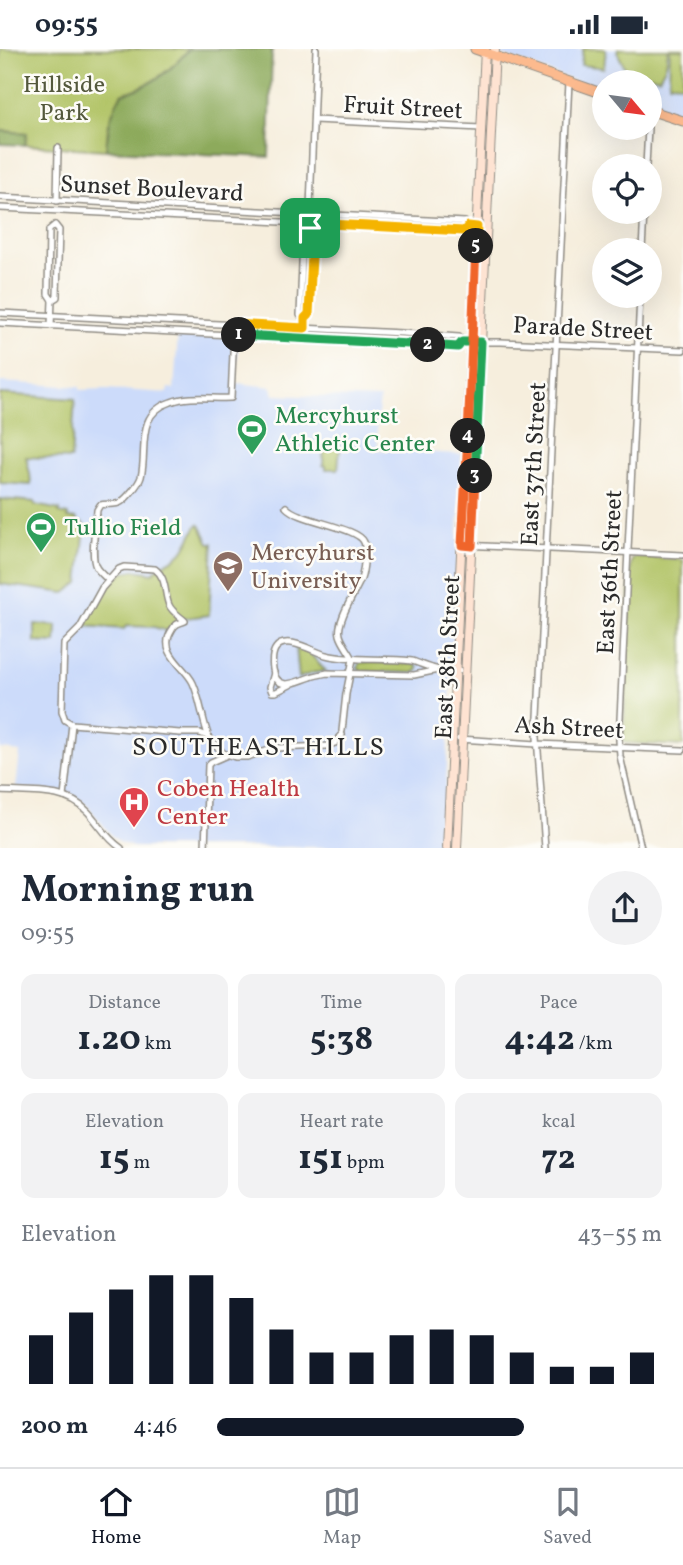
<!DOCTYPE html>
<html lang="en">
<head>
<meta charset="utf-8">
<style>
	body { margin:0; font-family:Vollkorn,serif; background:#f2f2f3; color:#1f2937; height:100vh; display:flex; flex-direction:column; font-size:26px; white-space:nowrap }
	* { box-sizing:border-box; margin:0 }
	p { font-size:23px; color:#747a83 }
	.icon { flex:none; width:38px; height:38px; fill:none; stroke:currentColor; stroke-width:2; stroke-linecap:round; stroke-linejoin:round }
	.map { position:relative; height:799px; overflow:hidden }
	.drawer { display:flex; flex-direction:column; background:#fff; flex:1 }
	.drawer>* { flex:none }
	.needle { width:46px; rotate:119deg }
	.buttons { position:absolute; left:592px; top:21px; display:grid; gap:14px }
	.buttons a { display:grid; place-items:center; width:70px; height:70px; border-radius:50%; background:#fff; box-shadow:0 7px 28px #0002; font-size:35px }
	.pin { position:absolute; display:grid; place-items:center; width:60px; height:60px; color:#fff; margin:-30px; border-radius:14px; box-shadow:0 4px 10px #0006 }
	.km { position:absolute; width:35px; height:35px; margin:-18px; border-radius:50%; background:#222; color:#fff; font-size:19px; line-height:35px; text-align:center }
	.round { display:grid; place-items:center; flex:none; width:74px; height:74px; border-radius:37px; background:#f2f2f3 }
	.head { display:flex; align-items:center; justify-content:space-between; height:119px; padding:0 21px }
	h1 { font-size:38px; font-weight:700; line-height:52px }
	.stats { display:grid; grid-template-columns:repeat(3,1fr); gap:10px; height:119px; padding:7px 21px }
	.stats div { display:grid; align-content:center; border-radius:14px; background:#f2f2f3; text-align:center }
	.stats b { font-size:35px; font-weight:700 }
	.stats small { font-size:19px; font-weight:400 }
	.stats p { font-size:19px }
	.chart { height:196px; padding:14px 21px }
	.chart p { display:flex; justify-content:space-between }
	.chart svg { width:100%; height:126px; margin-top:7px; stroke:#111827; stroke-width:6 }
	ul { padding:0 21px; list-style:none; font-size:23px }
	li { display:grid; grid-template-columns:112px 84px 1fr; align-items:center; height:52px }
	li i { height:18px; border-radius:9px; background:#111827 }
	.status { display:flex; justify-content:space-between; align-items:center; height:49px; padding:0 35px; background:#fff; direction:ltr }
	.status svg { height:19px; fill:currentColor }
	.dock { display:flex; justify-content:space-around; align-items:center; height:98px; border-top:2px solid #e0e1e3; background:#fff; font-size:19px; color:#747a83 }
	.dock a { display:grid; justify-items:center; gap:4px }
	.dock .on { color:#111827 }
	.map>svg:first-child { display:block }
</style>
</head>
<body>
<div class="status"><b>09:55</b><svg viewBox="0 0 49 12"><path d="M0 12V9h3v3zM5 12V6h3v6zM10 12V3h3v9zM15 12V0h3v12zM26 1h20v11H26zM47 4h2v5h-2z"/></svg></div>
<div class="map">
<svg width="683" height="799" viewBox="0 0 683 799">
	<rect width="100%" height="100%" fill="#fdfcf7"/>
	<filter id="ink" filterUnits="userSpaceOnUse"><feTurbulence type="fractalNoise" baseFrequency=".0143" numOctaves="2"/><feDisplacementMap in="SourceGraphic" scale="14" xChannelSelector="R" yChannelSelector="G"/><feConvolveMatrix kernelMatrix="1 2 1 2 8 2 1 2 1" color-interpolation-filters="sRGB"/></filter>
	<filter id="wash" filterUnits="userSpaceOnUse"><feTurbulence type="fractalNoise" baseFrequency=".00686" numOctaves="4" result="noise"/><feDisplacementMap in="SourceGraphic" scale="28" xChannelSelector="R" yChannelSelector="G"/><feGaussianBlur stdDeviation="1.57" result="paint"/><feColorMatrix in="noise" values="0 0 0 0 0 0 0 0 0 0 0 0 0 0 0 0 0 1.4 0 .05"/><feComposite in="paint" operator="in"/></filter>
	<g filter="url(#wash)">
		<rect width="100%" height="100%" fill="#f6eedd"/>
		<!-- built -->
		<g fill="#ccdbfa">
			<path d="M 499,0 L 683,0 L 683,69 L 649,57 L 649,33 L 604,33 L 604,42 L 499,5 Z"/>
			<path d="M 178,285 L 247,289 L 241,291 L 238,295 L 236,334 L 272,338 L 274,346 L 380,350 L 377,372 L 378,401 L 462,405 L 443,798 L 133,798 L 121,794 L 112,787 L 87,756 L 74,747 L 61,743 L 16,739 L 20,703 L 12,702 L 12,701 L 0,700 L 0,333 L 80,338 L 80,341 L 106,340 L 168,344 L 169,339 L 174,340 Z"/>
		</g>
		<!-- green -->
		<g fill="#b2c467" stroke="#6e7849" stroke-width="2">
			<path d="M 0,0 L 189,0 C 171,22 150,38 121,45 L 108,77 L 106,101 L 25,96 L 27,84 L 0,82 Z"/>
			<path d="M 583,0 L 606,0 L 604,19 L 581,16 Z"/>
			<path d="M 618,0 L 668,0 L 666,16 L 659,29 L 625,19 L 617,3 Z"/>
			<path d="M 670,0 L 683,0 L 683,35 L 669,34 Z"/>
			<path d="M 0,345 L 75,350 L 71,410 L 26,408 L 30,425 L 31,436 L 0,434 Z"/>
			<path d="M 324,396 L 340,397 L 338,420 L 326,420 L 326,417 L 323,416 Z"/>
			<path d="M 0,450 L 35,453 L 35,456 L 60,461 L 59,464 L 68,466 L 68,469 L 77,470 L 77,473 L 82,474 L 85,477 L 79,534 L 65,544 L 0,535 Z"/>
			<path d="M 198,475 L 200,476 L 209,494 L 213,494 L 209,566 C 191,569 178,566 167,582 L 154,578 L 126,577 L 124,580 L 85,577 C 88,566 95,557 101,547 C 116,523 124,517 153,524 C 161,515 172,513 181,504 C 186,500 193,482 198,475 Z"/>
			<path d="M 635,508 L 683,511 L 683,697 L 626,694 L 623,692 L 631,516 L 632,511 Z"/>
			<path d="M 35,575 L 57,577 L 56,594 L 35,593 Z"/>
			<path d="M 296,597 C 315,604 312,610 326,622 L 312,624 L 299,629 Z"/>
			<path d="M 363,613 L 415,615 L 418,619 L 417,622 L 413,624 L 361,622 L 358,619 L 359,614 Z"/>
		</g>
		<!-- forest -->
		<g fill="#8daa5c" stroke="#5c6a44" stroke-width="2">
			<path d="M 189,0 L 272,0 L 269,108 L 106,101 C 108,81 110,62 122,45 C 150,38 171,22 189,0 Z"/>
			<path d="M 0,82 L 27,84 L 25,96 L 0,95 Z"/>
		</g>
	</g>
	<g filter="url(#ink)">
		<g fill="none" stroke-linecap="round" stroke-linejoin="round">
			<!-- street casing -->
			<g stroke="#908c84" stroke-width="8">
				<g id="street">
					<path d="M 314,71 L 481,79"/>
					<path d="M 646,117 L 648,79"/>
					<path d="M 0,148 L 465,173 L 468,177 L 464,182 L 0,159"/>
					<path d="M 57,152 L 58,99"/>
					<path d="M 55,176 L 59,181 L 57,246 L 57,248 L 52,251 L 48,245 L 49,181 Z"/>
					<path d="M 309,185 L 303,188 L 300,266 L 305,269 L 309,265 L 313,189 L 309,185 L 316,0"/>
					<path d="M 642,201 L 644,163"/>
					<path d="M 640,247 L 619,691 L 620,707 L 641,799"/>
					<path d="M 0,264 L 402,284 L 459,288 L 462,293 L 501,293 L 683,301"/>
					<path d="M 0,274 L 458,298 L 462,293"/>
					<path d="M 51,277 L 52,251"/>
					<path d="M 286,458 C 298,472 358,478 364,493 C 365,495 365,501 365,503 C 364,513 364,522 361,530 C 355,544 336,573 340,586 C 342,594 350,603 353,610 L 346,645 L 342,682"/>
					<path d="M 462,496 L 683,506"/>
					<path d="M 108,531 C 104,527 99,523 96,518 C 90,506 96,475 97,461 L 100,456 C 106,454 115,457 121,453 C 127,449 139,435 141,428 C 148,401 134,365 171,353 C 189,346 212,350 231,349 L 234,282"/>
					<path d="M 438,621 L 414,626 L 327,624 C 322,625 316,626 311,628 C 297,632 277,645 273,620 C 272,614 272,604 276,599 C 286,585 314,603 326,606 C 354,613 383,608 412,612 C 419,614 425,617 432,619 C 441,622 450,622 459,622"/>
					<path d="M 274,624 L 270,638 L 272,643 L 276,643 L 290,636"/>
					<path d="M 209,688 C 202,671 201,652 193,634 C 185,617 157,603 172,581 C 175,575 179,574 185,572 C 180,567 172,563 169,556 C 164,544 167,529 155,520 L 124,518 L 119,520 L 102,539 L 80,579 L 64,595 L 62,662 L 65,671 L 72,675 L 180,684 L 200,684 L 209,688 L 223,704 L 235,708 L 247,708 L 276,699 L 327,697 L 335,694 L 342,686"/>
					<path d="M 459,690 L 537,695 L 683,701"/>
					<path d="M 0,742 C 30,744 66,739 88,763 C 100,776 106,789 121,799"/>
					<path d="M 64,748 L 72,675"/>
					<path d="M 205,799 L 208,716 L 211,713 L 227,706"/>
					<path d="M 545,799 L 537,688 L 569,33"/>
				</g>
			</g>
			<!-- secondary casing -->
			<g stroke="#908c84" stroke-width="10">
				<g id="secondary">
					<path d="M 447,799 L 485,0"/>
					<path d="M 457,799 L 495,0"/>
				</g>
			</g>
			<!-- primary casing -->
			<g stroke="#908c84" stroke-width="11">
				<g id="primary">
					<path d="M 475,0 L 604,45"/>
					<path d="M 649,61 L 683,72"/>
				</g>
			</g>
			<!-- street -->
			<use href="#street" stroke="#fff" stroke-width="5"/>
			<!-- secondary -->
			<use href="#secondary" stroke="#fee3d2" stroke-width="8"/>
			<!-- primary -->
			<use href="#primary" stroke="#fcba8e" stroke-width="9"/>
		</g>
	</g>
	<g fill="none" stroke-linecap="round" stroke-linejoin="round" filter="url(#ink)">
		<!-- split-1 casing -->
		<g stroke="#fff" stroke-width="14">
			<path id="split-1" d="M 239,286 L 234,286 L 234,275 L 305,279 L 305,269 L 309,265 L 313,189 L 309,185 L 310,179"/>
		</g>
		<!-- split-2 casing -->
		<g stroke="#fff" stroke-width="14">
			<path id="split-2" d="M 239,286 L 428,296"/>
		</g>
		<!-- split-3 casing -->
		<g stroke="#fff" stroke-width="14">
			<path id="split-3" d="M 428,296 L 458,298 L 462,293 L 481,293 L 475,427"/>
		</g>
		<!-- split-4 casing -->
		<g stroke="#fff" stroke-width="14">
			<path id="split-4" d="M 468,387 L 462,496 L 472,497 L 475,427"/>
		</g>
		<!-- split-5 casing -->
		<g stroke="#fff" stroke-width="14">
			<path id="split-5" d="M 468,387 L 476,197"/>
		</g>
		<!-- split-6 casing -->
		<g stroke="#fff" stroke-width="14">
			<path id="split-6" d="M 310,179 L 310,174 L 464,182 L 468,177 L 477,178 L 476,197"/>
		</g>
		<!-- split-1 -->
		<use href="#split-1" stroke="#f5b400" stroke-width="9"/>
		<!-- split-2 -->
		<use href="#split-2" stroke="#22a559" stroke-width="9"/>
		<!-- split-3 -->
		<use href="#split-3" stroke="#22a559" stroke-width="9"/>
		<!-- split-4 -->
		<use href="#split-4" stroke="#f0652b" stroke-width="9"/>
		<!-- split-5 -->
		<use href="#split-5" stroke="#f0652b" stroke-width="9"/>
		<!-- split-6 -->
		<use href="#split-6" stroke="#f5b400" stroke-width="9"/>
	</g>
	<!-- icons -->
	<defs>
		<g id="stadium-pin" transform="scale(1.575)"><path d="M0 17L-7.5 6A9.5 9.5 0 1 1 7.5 6Z" fill="#2e9e5b" stroke="#fdfcf7"/><path d="M0-5a6.5 5 0 1 0 0 10a6.5 5 0 1 0 0-10ZM-3.5-1.8h7v3.6h-7Z" fill="#fff"/></g>
		<g id="university-pin" transform="scale(1.575)"><path d="M0 17L-7.5 6A9.5 9.5 0 1 1 7.5 6Z" fill="#8d6e63" stroke="#fdfcf7"/><path d="M0-5L7-2L0 1L-7-2ZM-4 1L0 2.5L4 1V4Q0 6-4 4Z" fill="#fff"/></g>
		<g id="hospital-pin" transform="scale(1.575)"><path d="M0 17L-7.5 6A9.5 9.5 0 1 1 7.5 6Z" fill="#e0444e" stroke="#fdfcf7"/><path d="M-5-5h3v3.5h4V-5h3V5h-3V1.5h-4V5h-3Z" fill="#fff"/></g>
	</defs>
	<g fill-rule="evenodd">
		<use href="#stadium-pin" x="252" y="380"/>
		<use href="#stadium-pin" x="41" y="478"/>
		<use href="#university-pin" x="228" y="517"/>
		<use href="#hospital-pin" x="134" y="753"/>
	</g>
	<g text-anchor="middle" stroke-width="5" stroke-linejoin="round" paint-order="stroke">
		<!-- park labels -->
		<g font-size="24" fill="#54593d" stroke="#fdfcf7">
			<text x="64" y="43">Hillside<tspan x="64" dy="28">Park</tspan></text>
		</g>
		<!-- street labels -->
		<g font-size="24" fill="#2b2b2b" stroke="#fdfcf7">
			<text transform="translate(403 58) rotate(3)" y="8">Fruit Street</text>
			<text transform="translate(152 139) rotate(3)" y="8">Sunset Boulevard</text>
			<text transform="translate(583 279) rotate(3)" y="8">Parade Street</text>
			<text transform="translate(533 415) rotate(-87)" y="8">East 37th Street</text>
			<text transform="translate(609 523) rotate(-87)" y="8">East 36th Street</text>
			<text transform="translate(447 608) rotate(-87)" y="8">East 38th Street</text>
			<text transform="translate(569 678) rotate(3)" y="8">Ash Street</text>
		</g>
		<!-- leisure labels -->
		<g font-size="24" fill="#27864d" stroke="#fdfcf7" text-anchor="start">
			<text x="275" y="374">Mercyhurst<tspan x="275" dy="28">Athletic Center</tspan></text>
			<text x="64" y="486">Tullio Field</text>
		</g>
		<!-- education labels -->
		<g font-size="24" fill="#785e54" stroke="#fdfcf7" text-anchor="start">
			<text x="251" y="511">Mercyhurst<tspan x="251" dy="28">University</tspan></text>
		</g>
		<!-- health labels -->
		<g font-size="24" fill="#be3a42" stroke="#fdfcf7" text-anchor="start">
			<text x="157" y="747">Coben Health<tspan x="157" dy="28">Center</tspan></text>
		</g>
		<!-- neighbourhood labels -->
		<g font-size="26" letter-spacing="2" fill="#2b2b2b" stroke="#fdfcf7">
			<text x="259" y="706">SOUTHEAST HILLS</text>
		</g>
	</g>
</svg>
<div class="buttons">
<a><svg class="needle" viewBox="-14 -14 28 28"><path d="M0-13l5 13h-10z" fill="#e53935"/><path d="M0 13l5-13h-10z" fill="#747a83"/></svg></a>
<a><svg class="icon" aria-label="locate" viewBox="0 0 24 24"><circle cx="12" cy="12" r="6"/><path d="M12 2v4M12 18v4M2 12h4M18 12h4"/></svg></a>
<a><svg class="icon" aria-label="layers" viewBox="0 0 24 24"><path d="M12 4l9 5-9 5-9-5zM3 14l9 5 9-5"/></svg></a>
</div>
<div class="pin" style="left:310px;top:179px;background:#1e9e55"><svg class="icon" aria-label="arrive" viewBox="0 0 24 24"><path d="M6 21V4h12l-3 4 3 4H6"/></svg></div>
<b class="km" style="left:239px;top:286px">1</b>
<b class="km" style="left:428px;top:296px">2</b>
<b class="km" style="left:475px;top:427px">3</b>
<b class="km" style="left:468px;top:387px">4</b>
<b class="km" style="left:476px;top:197px">5</b>
</div>
<section class="drawer">
<div class="head"><div><h1>Morning run</h1><p>09:55</p></div><a class="round"><svg class="icon" aria-label="share" viewBox="0 0 24 24"><path d="M12 15V3M7 8l5-5 5 5M5 13v7h14v-7"/></svg></a></div>
<div class="stats">
<div><p>Distance</p><b>1.20<small> km</small></b></div>
<div><p>Time</p><b>5:38</b></div>
<div><p>Pace</p><b>4:42<small> /km</small></b></div>
</div>
<div class="stats">
<div><p>Elevation</p><b>15<small> m</small></b></div>
<div><p>Heart rate</p><b>151<small> bpm</small></b></div>
<div><p>kcal</p><b>72</b></div>
</div>
<div class="chart"><p><span>Elevation</span>43–55 m</p>
<svg viewBox="0 0 160 44" preserveAspectRatio="none"><path d="M5 44V27M15 44V19M25 44V11M35 44V6M45 44V6M55 44V14M65 44V25M75 44V33M85 44V33M95 44V27M105 44V25M115 44V27M125 44V33M135 44V38M145 44V38M155 44V33"/></svg>
</div>
<ul>
<li><b>200 m</b>4:46<i style="width:69%"></i></li>
</ul>
</section>
<nav class="dock">
<a class="on"><svg class="icon" aria-label="home" viewBox="0 0 24 24"><path d="M3 11l9-7 9 7M6 9v11h12V9"/></svg>Home</a>
<a><svg class="icon" aria-label="map" viewBox="0 0 24 24"><path d="M3 6l6-2 6 2 6-2v14l-6 2-6-2-6 2zM9 4v14M15 6v14"/></svg>Map</a>
<a><svg class="icon" aria-label="saved" viewBox="0 0 24 24"><path d="M7 4h10v16l-5-4-5 4z"/></svg>Saved</a>
</nav>
</body>
</html>
